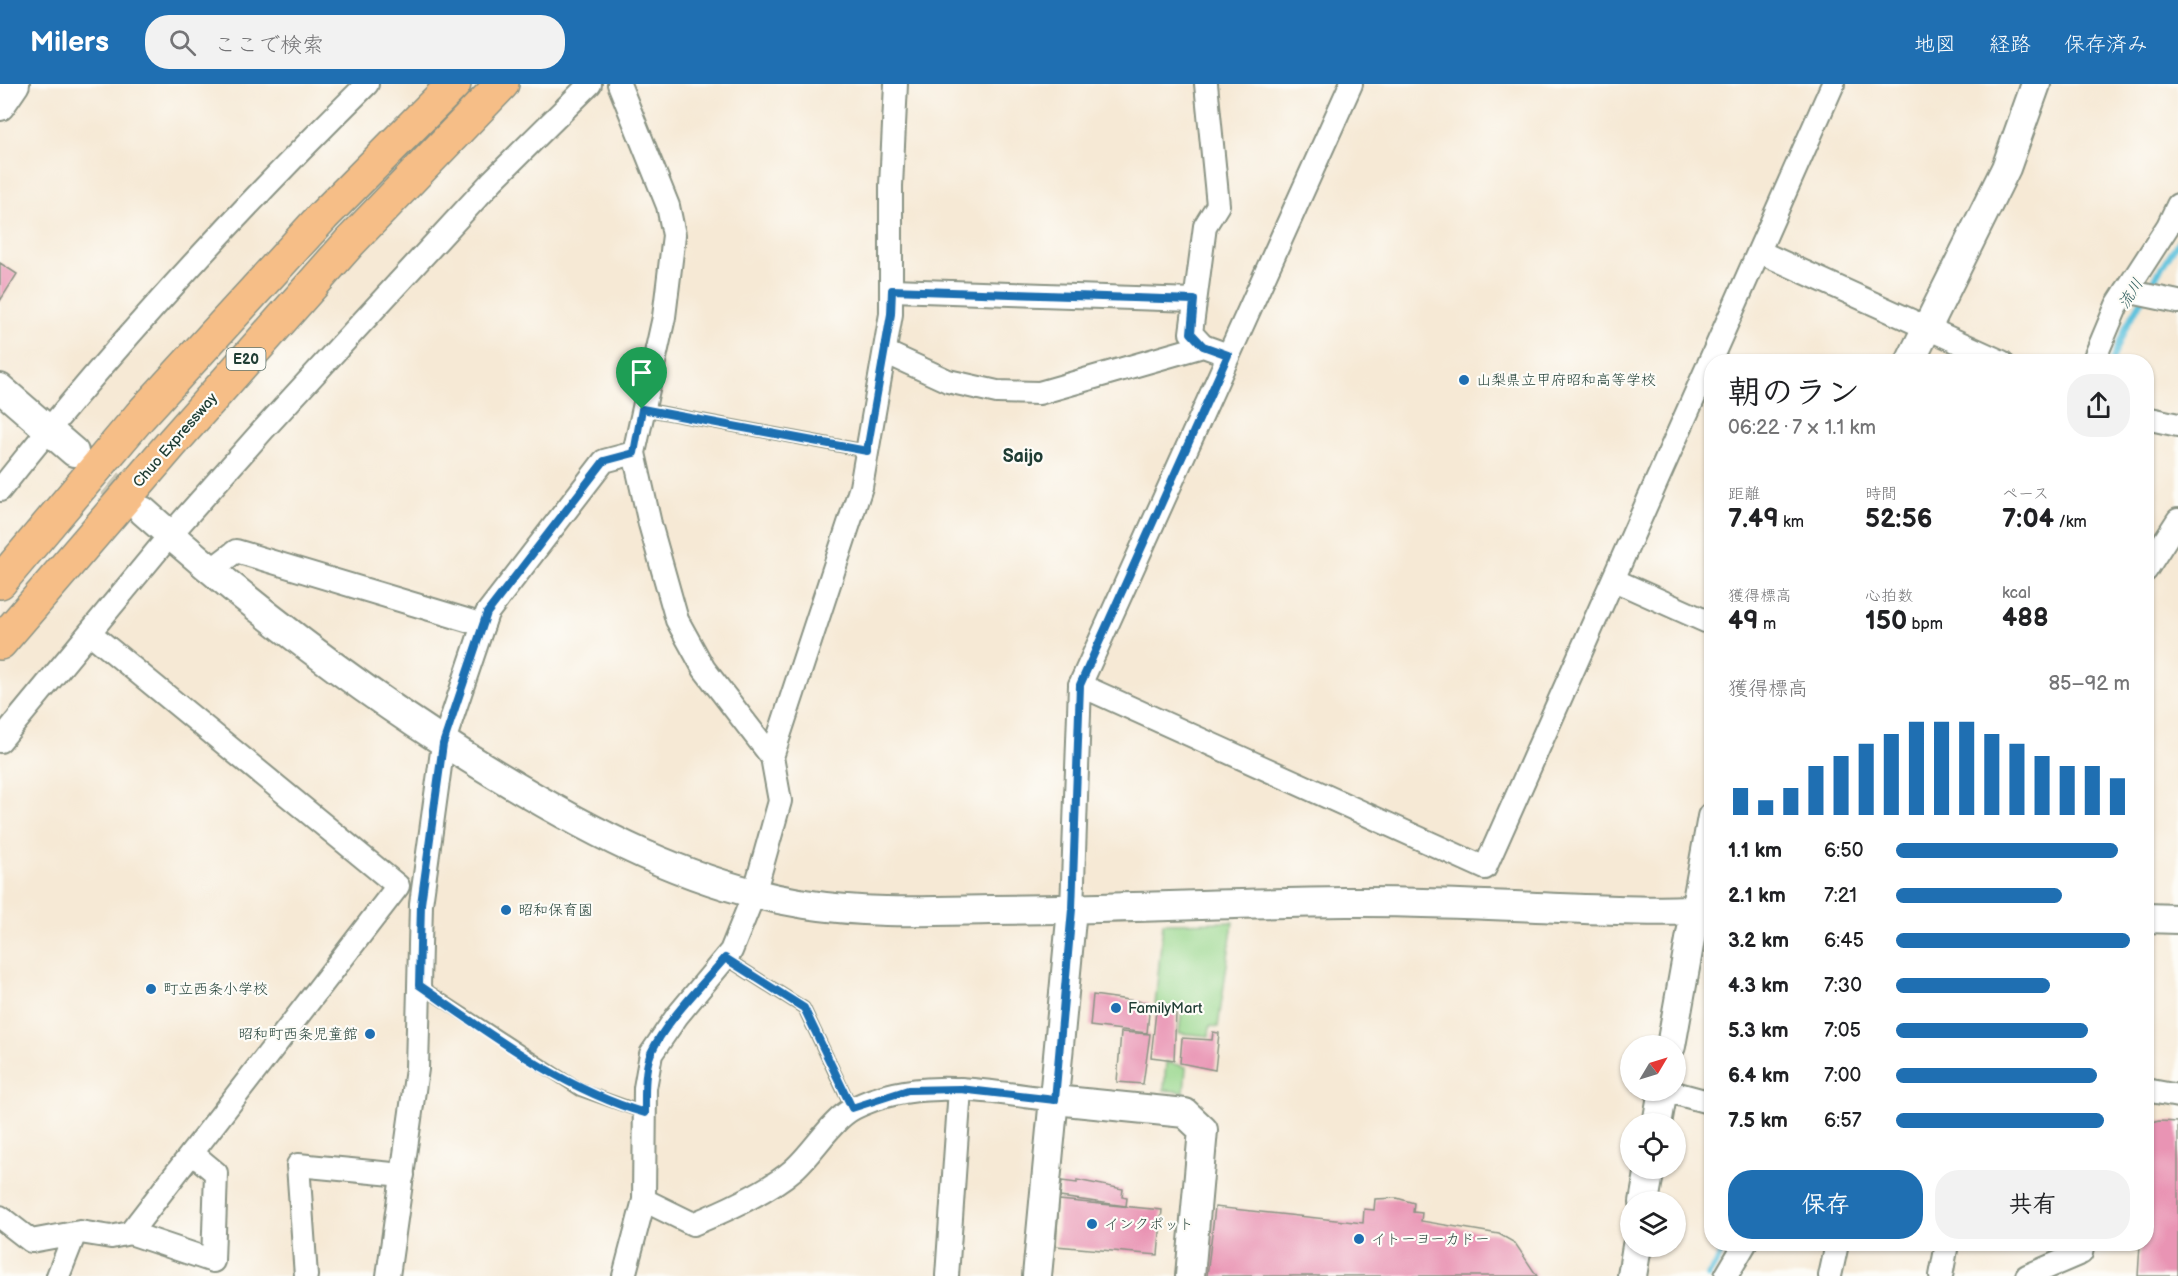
<!DOCTYPE html>
<html lang="ja">
<head>
<meta charset="utf-8">
<style>
	body { margin:0; font-family:"Balsamiq Sans","Klee One",sans-serif; background:#f2f2f2; color:#202124; height:100vh; display:flex; flex-direction:column; font-size:22px; white-space:nowrap }
	* { box-sizing:border-box; margin:0 }
	p { font-size:20px; color:#757577 }
	.icon { flex:none; width:33px; height:33px; fill:none; stroke:currentColor; stroke-width:2; stroke-linecap:round; stroke-linejoin:round }
	.map { position:relative; flex:1; overflow:hidden }
	.details { position:absolute; left:1704px; top:270px; width:450px; height:897px; display:flex; flex-direction:column; background:#fff; border-radius:24px; box-shadow:0 2px 4px #0004 }
	.details>* { flex:none }
	.needle { width:39px; rotate:52deg }
	.tools { position:absolute; left:1620px; top:951px; display:grid; gap:12px }
	.tools a { display:grid; place-items:center; width:66px; height:66px; border-radius:50%; background:#fff; box-shadow:0 2px 4px #0004; font-size:30px }
	.pin { position:absolute; display:grid; place-items:center; width:51px; height:51px; color:#fff; margin:-62px -26px; border-radius:50% 50% 50% 0; rotate:-45deg; box-shadow:0 0 6px #0007 }
	.pin .icon { rotate:45deg }
	.round { display:grid; place-items:center; flex:none; width:63px; height:63px; border-radius:24px; background:#f2f2f2 }
	.summary { display:flex; align-items:center; justify-content:space-between; height:102px; padding:0 24px }
	h1 { font-size:33px; font-weight:700; line-height:45px }
	.stats { display:grid; grid-template-columns:repeat(3,1fr); gap:9px; height:102px; padding:6px 24px }
	.stats div { display:grid; align-content:center }
	.stats b { font-size:26px; font-weight:700 }
	.stats small { font-size:16px; font-weight:400 }
	.stats p { font-size:16px }
	.chart { height:168px; padding:12px 24px }
	.chart p { display:flex; justify-content:space-between }
	.chart svg { width:100%; height:108px; margin-top:6px; stroke:#1f6fb2; stroke-width:6 }
	.button { display:flex; gap:12px; margin-top:auto; padding:12px 24px }
	.button a { flex:1; height:69px; border-radius:24px; background:#1f6fb2; color:#fff; font-size:24px; font-weight:700; line-height:69px; text-align:center }
	.button a+a { background:#f2f2f2; color:#202124 }
	ul { padding:0 24px; list-style:none; font-size:20px }
	li { display:grid; grid-template-columns:96px 72px 1fr; align-items:center; height:45px }
	li i { height:15px; border-radius:8px; background:#1f6fb2 }
	header { display:flex; align-items:center; gap:36px; box-sizing:border-box; height:84px; padding:0 30px; background:#1f6fb2; color:#fff }
	header strong { font-size:28px }
	nav { display:flex; gap:33px; margin-inline-start:auto; font-size:21px }
	.search { width:420px; height:54px; background:#f2f2f2; display:flex; align-items:center; gap:15px; box-sizing:border-box; padding:0 21px; border-radius:24px; color:#757577; font-size:22px }
	.map>svg:first-child { display:block }
</style>
</head>
<body>
<header>
<strong>Milers</strong>
<div class="search"><svg class="icon" aria-label="search" viewBox="0 0 24 24"><circle cx="10" cy="10" r="6"/><path d="M15 15l6 6"/></svg>ここで検索</div>
<nav><a>地図</a><a>経路</a><a>保存済み</a></nav>
</header>
<div class="map">
<svg width="2178" height="1192" viewBox="0 0 2178 1192">
	<rect width="100%" height="100%" fill="#fdfcf7"/>
	<filter id="ink" filterUnits="userSpaceOnUse"><feTurbulence type="fractalNoise" baseFrequency=".0167" numOctaves="2"/><feDisplacementMap in="SourceGraphic" scale="12" xChannelSelector="R" yChannelSelector="G"/><feConvolveMatrix kernelMatrix="1 2 1 2 8 2 1 2 1" color-interpolation-filters="sRGB"/></filter>
	<filter id="wash" filterUnits="userSpaceOnUse"><feTurbulence type="fractalNoise" baseFrequency=".008" numOctaves="4" result="noise"/><feDisplacementMap in="SourceGraphic" scale="24" xChannelSelector="R" yChannelSelector="G"/><feGaussianBlur stdDeviation="1.35" result="paint"/><feColorMatrix in="noise" values="0 0 0 0 0 0 0 0 0 0 0 0 0 0 0 0 0 1.4 0 .05"/><feComposite in="paint" operator="in"/></filter>
	<g filter="url(#wash)">
		<rect width="100%" height="100%" fill="#f6e9d5"/>
		<!-- green -->
		<g fill="#99d78d" stroke="#5c8a60" stroke-width="1.5">
			<path d="M 1233,838 L 1218,943 L 1210,942 L 1209,952 L 1179,949 L 1182,925 L 1155,922 L 1163,839 Z"/>
			<path d="M 1166,978 L 1186,983 L 1184,1008 L 1164,1006 Z"/>
		</g>
		<g fill="none" stroke-linecap="round" stroke-linejoin="round">
			<!-- stream -->
			<g stroke="#5fc2dd" stroke-width="6">
				<path d="M 2148,205 L 2178,158"/>
				<path d="M 2111,278 L 2127,241 L 2143,214"/>
				<path d="M 1708,1192 L 1728,1160"/>
			</g>
		</g>
		<g id="blocks">
			<!-- building -->
			<g fill="#e994b4">
				<path d="M 0,179 L 17,190 L 0,217 Z"/>
				<path d="M 1093,911 L 1150,919 L 1147,949 L 1090,942 Z"/>
				<path d="M 1156,927 L 1176,929 L 1174,976 L 1151,973 Z"/>
				<path d="M 1121,948 L 1150,950 L 1143,1000 L 1117,998 Z"/>
				<path d="M 1213,948 L 1219,949 L 1215,986 L 1180,979 L 1182,954 L 1212,956 Z"/>
				<path d="M 2159,1037 L 2178,1038 L 2178,1192 L 2138,1192 L 2140,1160 L 2146,1160 L 2147,1050 L 2151,1039 Z"/>
				<path d="M 1077,1096 L 1123,1105 L 1122,1113 L 1127,1114 L 1126,1122 L 1060,1113 L 1062,1097 L 1077,1099 Z"/>
				<path d="M 1397,1114 L 1414,1119 L 1413,1128 L 1422,1129 L 1421,1137 L 1499,1150 L 1515,1159 L 1537,1192 L 1207,1192 L 1215,1123 L 1363,1139 L 1364,1125 L 1374,1126 L 1375,1115 Z"/>
				<path d="M 1059,1116 L 1162,1126 L 1158,1171 L 1056,1162 Z"/>
			</g>
		</g>
	</g>
	<g filter="url(#ink)">
		<use href="#blocks" fill-opacity="0" stroke="#8a9384" stroke-width="1.5"/>
		<g fill="none" stroke-linecap="round" stroke-linejoin="round">
			<!-- tertiary-tunnel -->
			<path stroke="#cbc7b5" stroke-width="28" stroke-dasharray="28 14" stroke-linecap="butt" d="M 78,372 L 143,427"/>
			<!-- service casing -->
			<g stroke="#8a9384" stroke-width="14">
				<g id="service">
					<path d="M 643,325 L 867,367"/>
					<path d="M 725,874 L 804,924 L 852,1025"/>
					<path d="M 419,901 L 580,1006 L 645,1029"/>
				</g>
			</g>
			<!-- minor casing -->
			<g stroke="#8a9384" stroke-width="26">
				<g id="minor">
					<path d="M 619,0 L 668,122 L 674,151 L 664,233 L 634,369 L 650,440 L 677,536 L 704,585 L 772,673"/>
					<path d="M 1351,0 L 1080,601 L 1485,784 L 1833,0"/>
					<path d="M 1760,168 L 2002,278"/>
					<path d="M 892,206 L 1194,216"/>
					<path d="M 2126,207 L 2178,218"/>
					<path d="M 1203,262 L 1191,249 L 1205,142 L 1218,121 L 1206,0"/>
					<path d="M 885,268 L 948,297 L 997,308 L 1039,309 L 1203,262 L 1228,271"/>
					<path d="M 2093,278 L 2117,221 L 2168,142 L 2178,121"/>
					<path d="M 2146,334 L 2178,341"/>
					<path d="M 0,406 C 113,263 237,128 367,0"/>
					<path d="M 211,486 L 236,467 L 483,541"/>
					<path d="M 2146,486 L 2178,436"/>
					<path d="M 1614,496 L 1712,540"/>
					<path d="M 0,657 L 170,451 L 263,346 L 493,96 L 590,0"/>
					<path d="M 1072,825 L 1080,601"/>
					<path d="M 1664,1006 L 1712,1019"/>
					<path d="M 2146,1006 L 2178,1012"/>
					<path d="M 644,1116 L 693,1140 C 722,1128 770,1106 793,1086 C 813,1069 831,1036 854,1024 C 916,992 989,1008 1055,1016"/>
					<path d="M 0,1133 L 31,1157 L 80,1148 L 111,1153 L 130,1149 L 398,802 L 90,549"/>
					<path d="M 130,1149 L 213,1177 L 216,1089 L 192,1069"/>
					<path d="M 58,1192 L 75,1149"/>
					<path d="M 306,1192 L 298,1081 L 403,1091"/>
					<path d="M 388,1192 L 417,985 L 421,820 L 443,660 L 487,529 L 604,377 L 634,369"/>
					<path d="M 624,1192 L 644,1116 L 645,1004 L 651,970 L 677,932 L 731,867 L 754,810 L 780,717 L 772,673 L 861,403 L 891,230 L 891,102 L 896,0"/>
					<path d="M 947,1192 L 960,1005"/>
					<path d="M 1726,1192 L 1745,1160"/>
					<path d="M 1830,1192 L 1837,1160"/>
					<path d="M 1941,1192 L 1947,1160"/>
					<path d="M 2027,1192 L 2081,1169 L 2083,1160"/>
				</g>
			</g>
			<!-- tertiary casing -->
			<g stroke="#8a9384" stroke-width="32">
				<g id="tertiary">
					<path d="M 0,22 L 15,0"/>
					<path d="M 1910,278 L 2006,84 L 2036,0"/>
					<path d="M 0,304 L 74,368"/>
					<path d="M 143,427 C 252,524 369,614 495,690 C 592,749 692,802 805,820 C 866,830 930,827 991,826 C 1110,825 1229,819 1347,818 C 1426,817 1506,822 1584,825 C 1627,826 1669,829 1712,824"/>
					<path d="M 2146,834 L 2178,835"/>
					<path d="M 1671,962 L 1712,733"/>
					<path d="M 1055,1016 L 1185,1029 L 1203,1046 L 1190,1192"/>
					<path d="M 1657,1040 L 1663,1006"/>
					<path d="M 1644,1118 L 1650,1084"/>
					<path d="M 1037,1192 L 1072,825"/>
					<path d="M 1632,1192 L 1637,1162"/>
				</g>
			</g>
			<!-- motorway casing -->
			<g stroke="#8a9384" stroke-width="36">
				<g id="motorway">
					<path d="M 0,498 L 140,332 L 323,132 L 454,0"/>
					<path d="M 0,559 L 172,359 L 350,158 L 502,0"/>
				</g>
			</g>
			<!-- service -->
			<use href="#service" stroke="#fff" stroke-width="10"/>
			<!-- minor -->
			<use href="#minor" stroke="#fff" stroke-width="22"/>
			<!-- tertiary -->
			<use href="#tertiary" stroke="#fff" stroke-width="28"/>
			<!-- motorway -->
			<use href="#motorway" stroke="#f6be87" stroke-width="33"/>
		</g>
	</g>
	<g fill="none" stroke-linecap="round" stroke-linejoin="round" filter="url(#ink)">
		<!-- route casing -->
		<g stroke="#fff" stroke-width="12">
			<path id="route" d="M 892,206 L 1194,216 L 1191,249 L 1203,262 L 1228,271 L 1080,601 L 1072,825 L 1055,1016 L 960,1005 L 908,1006 L 852,1024 L 804,924 L 725,874 C 703,900 665,938 651,969 C 644,986 645,1011 645,1029 C 562,1005 490,950 419,901 L 421,820 L 443,660 L 487,529 L 604,377 L 634,369 L 642,325 L 867,367 L 891,230 Z"/>
		</g>
		<!-- route -->
		<use href="#route" stroke="#1f6fb2" stroke-width="8"/>
	</g>
	<!-- markers -->
	<g fill="#1f6fb2" stroke="#fdfcf7" stroke-width="2">
		<circle cx="1464" cy="296" r="6"/>
		<circle cx="506" cy="826" r="6"/>
		<circle cx="151" cy="905" r="6"/>
		<circle cx="1116" cy="924" r="6"/>
		<circle cx="370" cy="950" r="6"/>
		<circle cx="1092" cy="1140" r="6"/>
		<circle cx="1359" cy="1155" r="6"/>
	</g>
	<g text-anchor="middle" stroke-width="4.5" stroke-linejoin="round" paint-order="stroke">
		<!-- shield labels -->
		<rect fill="#fdfcf7" stroke="#62766e" stroke-width="1.5" x="226.5" y="264" width="39" height="22" rx="4.5"/>
		<g font-size="14" font-weight="bold" fill="#1f3d34">
			<text x="246" y="280">E20</text>
		</g>
		<!-- poi labels -->
		<g font-size="15" fill="#1f3d34" stroke="#fdfcf7" text-anchor="start">
			<text x="1476" y="301">山梨県立甲府昭和高等学校</text>
			<text x="518" y="831">昭和保育園</text>
			<text x="163" y="910">町立西条小学校</text>
			<text x="1128" y="929">FamilyMart</text>
			<text x="358" y="955" text-anchor="end">昭和町西条児童館</text>
			<text x="1104" y="1145">インクポット</text>
			<text x="1371" y="1160">イトーヨーカドー</text>
		</g>
		<!-- street labels -->
		<g font-size="15" fill="#1f3d34" stroke="#fdfcf7">
			<text transform="translate(175 356) rotate(-49)" y="5">Chuo Expressway</text>
		</g>
		<!-- water labels -->
		<g font-size="16" font-style="italic" fill="#2f5e5e" stroke="#fdfcf7">
			<text transform="translate(2130 209) rotate(-58)" y="6">流川</text>
		</g>
		<!-- quarter labels -->
		<g font-size="18" font-weight="bold" fill="#1f3d34" stroke="#fdfcf7">
			<text x="1023" y="378">Saijo</text>
		</g>
	</g>
</svg>
<div class="tools">
<a><svg class="needle" viewBox="-14 -14 28 28"><path d="M0-13l5 13h-10z" fill="#e53935"/><path d="M0 13l5-13h-10z" fill="#757577"/></svg></a>
<a><svg class="icon" aria-label="locate" viewBox="0 0 24 24"><circle cx="12" cy="12" r="6"/><path d="M12 2v4M12 18v4M2 12h4M18 12h4"/></svg></a>
<a><svg class="icon" aria-label="layers" viewBox="0 0 24 24"><path d="M12 4l9 5-9 5-9-5zM3 14l9 5 9-5"/></svg></a>
</div>
<div class="pin" style="left:642px;top:325px;background:#1e9e55"><svg class="icon" aria-label="arrive" viewBox="0 0 24 24"><path d="M6 21V4h12l-3 4 3 4H6"/></svg></div>
<section class="details">
<div class="summary"><div><h1>朝のラン</h1><p>06:22 · 7 × 1.1 km</p></div><a class="round"><svg class="icon" aria-label="share" viewBox="0 0 24 24"><path d="M12 15V3M7 8l5-5 5 5M5 13v7h14v-7"/></svg></a></div>
<div class="stats">
<div><p>距離</p><b>7.49<small> km</small></b></div>
<div><p>時間</p><b>52:56</b></div>
<div><p>ペース</p><b>7:04<small> /km</small></b></div>
</div>
<div class="stats">
<div><p>獲得標高</p><b>49<small> m</small></b></div>
<div><p>心拍数</p><b>150<small> bpm</small></b></div>
<div><p>kcal</p><b>488</b></div>
</div>
<div class="chart"><p><span>獲得標高</span>85–92 m</p>
<svg viewBox="0 0 160 44" preserveAspectRatio="none"><path d="M5 44V33M15 44V38M25 44V33M35 44V24M45 44V20M55 44V15M65 44V11M75 44V6M85 44V6M95 44V6M105 44V11M115 44V15M125 44V20M135 44V24M145 44V24M155 44V29"/></svg>
</div>
<ul>
<li><b>1.1 km</b>6:50<i style="width:95%"></i></li>
<li><b>2.1 km</b>7:21<i style="width:71%"></i></li>
<li><b>3.2 km</b>6:45<i style="width:100%"></i></li>
<li><b>4.3 km</b>7:30<i style="width:66%"></i></li>
<li><b>5.3 km</b>7:05<i style="width:82%"></i></li>
<li><b>6.4 km</b>7:00<i style="width:86%"></i></li>
<li><b>7.5 km</b>6:57<i style="width:89%"></i></li>
</ul>
<div class="button"><a>保存</a><a>共有</a></div>
</section>
</div>
</body>
</html>
